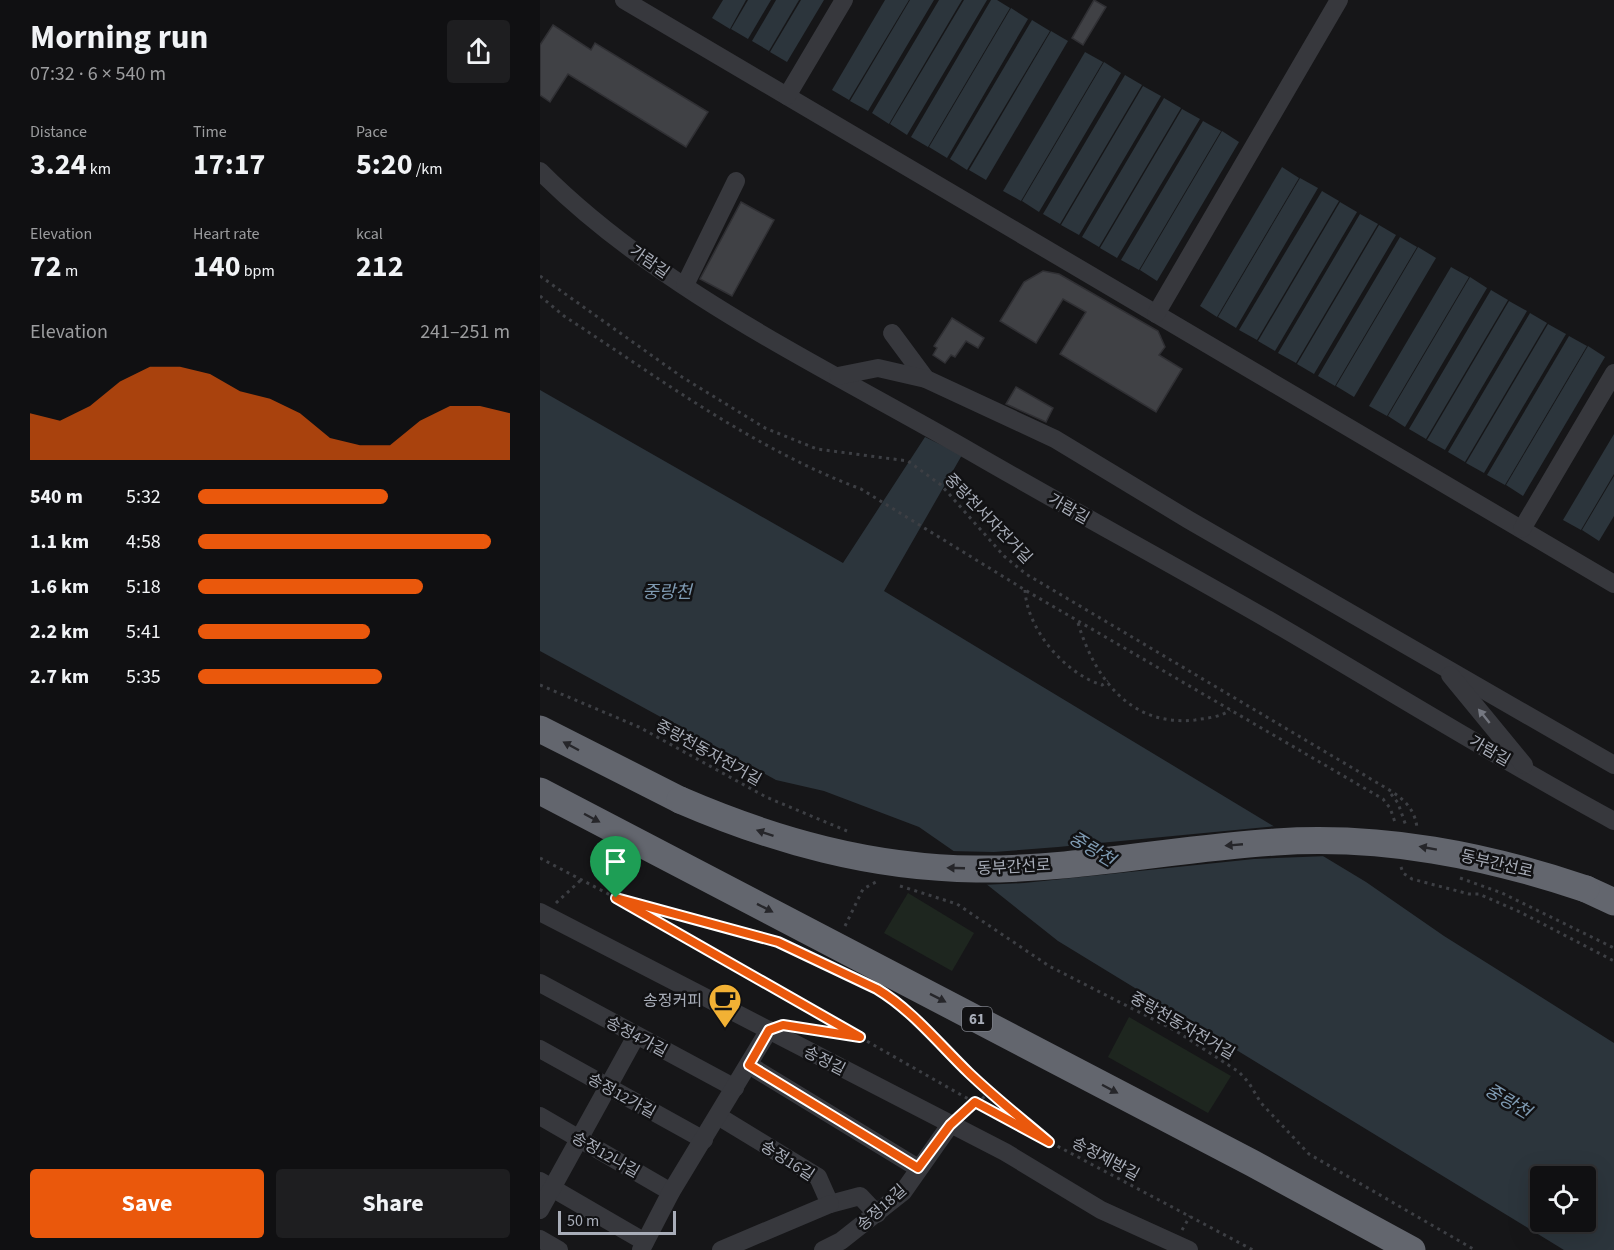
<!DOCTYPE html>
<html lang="en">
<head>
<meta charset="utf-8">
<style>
	body { margin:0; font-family:"Source Sans 3","Noto Sans KR",sans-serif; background:#1e1e20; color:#f1f3f6; height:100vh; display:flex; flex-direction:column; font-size:22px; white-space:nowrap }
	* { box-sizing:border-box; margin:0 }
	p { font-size:20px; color:#9c9d9f }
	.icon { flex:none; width:33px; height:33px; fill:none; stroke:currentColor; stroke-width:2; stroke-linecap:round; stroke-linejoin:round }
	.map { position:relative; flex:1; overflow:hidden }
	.drawer { display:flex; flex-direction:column; background:#101012; width:540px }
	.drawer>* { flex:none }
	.fabs { position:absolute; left:990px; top:1166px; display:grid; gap:12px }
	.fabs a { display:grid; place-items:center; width:66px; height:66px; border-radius:6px; background:#101012; box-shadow:0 6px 24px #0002,0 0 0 2px #303032; font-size:30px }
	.scale { position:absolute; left:18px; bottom:15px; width:118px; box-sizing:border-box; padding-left:6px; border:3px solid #a8adb8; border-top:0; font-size:16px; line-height:21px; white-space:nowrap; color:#a8adb8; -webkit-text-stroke:4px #111113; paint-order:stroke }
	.pin { position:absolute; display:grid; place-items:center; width:51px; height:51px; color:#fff; margin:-62px -26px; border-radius:50% 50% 50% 0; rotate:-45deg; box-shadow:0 0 6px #0007 }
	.pin .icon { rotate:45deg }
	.round { display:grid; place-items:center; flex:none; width:63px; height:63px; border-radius:6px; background:#1e1e20 }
	.summary { display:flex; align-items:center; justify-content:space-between; height:102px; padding:0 30px }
	h1 { font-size:33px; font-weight:700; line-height:45px }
	.stats { display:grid; grid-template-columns:repeat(3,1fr); gap:9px; height:102px; padding:6px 30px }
	.stats div { display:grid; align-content:center }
	.stats b { font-size:30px; font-weight:700 }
	.stats small { font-size:16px; font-weight:400 }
	.stats p { font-size:16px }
	.chart { height:168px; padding:12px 30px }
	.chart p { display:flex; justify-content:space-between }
	.chart svg { width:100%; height:108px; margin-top:6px; fill:#ea580c; opacity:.7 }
	.action { display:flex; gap:12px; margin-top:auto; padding:12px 30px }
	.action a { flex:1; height:69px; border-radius:6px; background:#ea580c; color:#fff; font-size:24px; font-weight:700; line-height:69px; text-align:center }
	.action a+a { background:#1e1e20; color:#f1f3f6 }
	ul { padding:0 30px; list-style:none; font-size:20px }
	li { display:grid; grid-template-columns:96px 72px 1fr; align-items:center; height:45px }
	li i { height:15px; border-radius:8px; background:#ea580c }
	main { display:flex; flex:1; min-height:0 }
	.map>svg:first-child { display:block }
</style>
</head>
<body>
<main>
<section class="drawer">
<div class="summary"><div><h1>Morning run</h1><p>07:32 · 6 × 540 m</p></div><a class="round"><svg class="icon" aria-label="share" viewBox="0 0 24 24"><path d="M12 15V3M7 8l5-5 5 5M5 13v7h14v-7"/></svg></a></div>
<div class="stats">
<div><p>Distance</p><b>3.24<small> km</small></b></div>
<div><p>Time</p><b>17:17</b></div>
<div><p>Pace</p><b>5:20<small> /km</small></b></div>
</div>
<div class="stats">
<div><p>Elevation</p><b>72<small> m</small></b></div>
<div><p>Heart rate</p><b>140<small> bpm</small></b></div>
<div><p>kcal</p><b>212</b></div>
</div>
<div class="chart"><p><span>Elevation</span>241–251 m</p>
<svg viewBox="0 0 160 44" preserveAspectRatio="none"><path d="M0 44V25L10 28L20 22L30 12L40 6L50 6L60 9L70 16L80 19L90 25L100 35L110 38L120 38L130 28L140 22L150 22L160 25V44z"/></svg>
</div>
<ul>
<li><b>540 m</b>5:32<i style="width:61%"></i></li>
<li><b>1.1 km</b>4:58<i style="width:94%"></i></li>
<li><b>1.6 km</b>5:18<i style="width:72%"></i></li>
<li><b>2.2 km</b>5:41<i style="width:55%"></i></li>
<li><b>2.7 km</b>5:35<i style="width:59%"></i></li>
</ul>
<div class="action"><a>Save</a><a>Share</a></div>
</section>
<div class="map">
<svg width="1074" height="1250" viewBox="0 0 1074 1250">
	<rect width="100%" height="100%" fill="#161618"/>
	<!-- green -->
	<g fill="#1e261f">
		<path d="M 368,893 L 434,933 L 412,971 L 344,933 Z"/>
		<path d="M 589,1017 L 691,1076 L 668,1113 L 568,1057 Z"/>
	</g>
	<!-- water -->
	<g fill="#2c353c" fill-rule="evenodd">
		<path d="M 183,0 L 206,0 L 190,29 L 172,18 Z"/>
		<path d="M 208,0 L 231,0 L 208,39 L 191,29 Z"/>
		<path d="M 236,0 L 259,0 L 229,51 L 212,41 Z"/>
		<path d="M 261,0 L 284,0 L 247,62 L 230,52 Z"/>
		<path d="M 345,0 L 369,0 L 309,100 L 292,90 Z"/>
		<path d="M 370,0 L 394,0 L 328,111 L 310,101 Z"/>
		<path d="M 399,0 L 422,0 L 349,124 L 332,113 Z"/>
		<path d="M 424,0 L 447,0 L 367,135 L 350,124 Z"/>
		<path d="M 451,0 L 457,0 L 470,8 L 388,147 L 371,137 Z"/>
		<path d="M 471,8 L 488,19 L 407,158 L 389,147 Z"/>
		<path d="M 492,20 L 510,31 L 427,170 L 410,159 Z"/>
		<path d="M 511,31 L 528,41 L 446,180 L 429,170 Z"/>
		<path d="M 545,52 L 563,62 L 481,201 L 463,191 Z"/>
		<path d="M 564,62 L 581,73 L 499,212 L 482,201 Z"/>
		<path d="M 585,75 L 602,85 L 520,224 L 503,214 Z"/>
		<path d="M 603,86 L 621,96 L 539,235 L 521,225 Z"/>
		<path d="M 624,98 L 641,108 L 559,247 L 542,237 Z"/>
		<path d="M 642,109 L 660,119 L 577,258 L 560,248 Z"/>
		<path d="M 663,121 L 681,131 L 599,270 L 581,260 Z"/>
		<path d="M 682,131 L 699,142 L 617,281 L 600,270 Z"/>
		<path d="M 742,167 L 759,178 L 677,317 L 660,306 Z"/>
		<path d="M 760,178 L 778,188 L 696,328 L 678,317 Z"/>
		<path d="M 782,191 L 799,201 L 717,340 L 699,330 Z"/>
		<path d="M 800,202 L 817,212 L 735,351 L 718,341 Z"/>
		<path d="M 820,214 L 838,224 L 756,363 L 738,353 Z"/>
		<path d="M 839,225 L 856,235 L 774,374 L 757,364 Z"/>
		<path d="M 860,237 L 877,247 L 795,386 L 778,376 Z"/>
		<path d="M 878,247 L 896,258 L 814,397 L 796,386 Z"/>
		<path d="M 911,267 L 929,277 L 847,416 L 829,406 Z"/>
		<path d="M 930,277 L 947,288 L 865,427 L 848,416 Z"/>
		<path d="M 951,290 L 968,300 L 886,439 L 869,429 Z"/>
		<path d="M 969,301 L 987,311 L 905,450 L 887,440 Z"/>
		<path d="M 990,313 L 1007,323 L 925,462 L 908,452 Z"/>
		<path d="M 1008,324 L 1026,334 L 944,473 L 926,463 Z"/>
		<path d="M 1029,336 L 1047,346 L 965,485 L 947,475 Z"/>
		<path d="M 1048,346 L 1065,357 L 983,496 L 966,485 Z"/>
		<path d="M 0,390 L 303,563 L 385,437 L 422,455 L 344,591 L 826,882 L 904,936 L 1074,1043 L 1074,1250 L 1024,1250 L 518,941 L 445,883 L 415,852 L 379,827 L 284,791 L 236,780 L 0,651 ZM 1000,1176 L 1046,1176 L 1046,1221 L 1000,1221 Z"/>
		<path d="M 1074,434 L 1074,474 L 1041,530 L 1023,520 Z"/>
		<path d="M 1074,476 L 1074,516 L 1059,541 L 1042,530 Z"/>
	</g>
	<!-- pier -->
	<path fill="#161618" d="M 736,826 L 788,856 L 714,859 L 484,883 L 442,885 L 409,851 L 454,852 L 518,847 Z"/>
	<!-- building -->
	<g fill="#404145" stroke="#303034" stroke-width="1.5">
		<path d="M 554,0 L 566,7 L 543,45 L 532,38 Z"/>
		<path d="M 13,25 L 51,50 L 55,43 L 168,112 L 146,147 L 28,74 L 10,102 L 0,95 L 0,45 Z"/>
		<path d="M 201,202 L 234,220 L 192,296 L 160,279 Z"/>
		<path d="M 503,271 L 519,274 L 618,331 L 625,347 L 619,355 L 642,369 L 616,412 L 520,354 L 546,312 L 523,299 L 496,343 L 460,321 L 484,282 Z"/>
		<path d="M 412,318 L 444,338 L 438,348 L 426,341 L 415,357 L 411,355 L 405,363 L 393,355 L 397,348 L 394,346 Z"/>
		<path d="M 476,387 L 513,408 L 506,422 L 466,404 Z"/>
	</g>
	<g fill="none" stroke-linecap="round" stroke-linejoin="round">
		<!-- path -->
		<g stroke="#3d3f44" stroke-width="3" stroke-dasharray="3 4.5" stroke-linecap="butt">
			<path d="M 0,276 L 142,377 L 225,428 L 277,449 L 368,461 L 401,485 L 464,556 L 486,574 L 826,776 C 849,791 874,799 877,828"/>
			<path d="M 0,296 L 24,316 C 119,378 214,449 321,489 L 485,590 L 843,799 L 850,808 L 856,825"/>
			<path d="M 485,590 C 487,629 524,673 562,685 L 568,681"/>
			<path d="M 538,623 C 555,679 591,727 655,720 C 667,718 681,717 690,710"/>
			<path d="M 0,685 L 99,727 L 226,797 L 307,831"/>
			<path d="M 851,794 L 858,803 L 866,826"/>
			<path d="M 0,858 L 76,898 L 423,1096 L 713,1250"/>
			<path d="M 861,867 L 863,873 L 872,879 L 929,894 L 939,894 L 980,912 L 1074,961"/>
			<path d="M 920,878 L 962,893 L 1074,948"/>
			<path d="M 360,886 L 417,904 L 509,966 L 636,1031 L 699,1072 L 709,1083 L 721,1103 L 769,1154 L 935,1250"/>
			<path d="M 81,899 L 207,932 L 255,950"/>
			<path d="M 16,903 L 41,880"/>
			<path d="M 305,926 L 323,889 L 336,882"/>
			<path d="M 357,1003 L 430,1074 L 505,1138"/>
			<path d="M 265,1029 L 318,1037"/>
			<path d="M 424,1112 L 451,1092"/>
			<path d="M 642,1230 L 650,1216"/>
		</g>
		<!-- minor -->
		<g stroke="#37383d" stroke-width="18">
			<path d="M 84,0 L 1074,584"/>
			<path d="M 247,96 L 304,0"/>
			<path d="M 0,171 C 118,290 288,369 433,453 C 535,512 639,568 741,627 C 852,692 961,760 1074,821"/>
			<path d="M 145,285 L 196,181"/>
			<path d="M 616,314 L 799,0"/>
			<path d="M 352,333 L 386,379"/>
			<path d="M 298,376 L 338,368 L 386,379 L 515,439 L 649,520 L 1074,765"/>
			<path d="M 982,529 L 1074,373"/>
			<path d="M 910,675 L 984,765"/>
			<path d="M 0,912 L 465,1152 L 561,1210 L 649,1250"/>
			<path d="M 0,983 L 195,1088"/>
			<path d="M 0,1049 L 164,1140"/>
			<path d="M 209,1065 L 378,1168"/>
			<path d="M 0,1116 L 131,1192"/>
			<path d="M 178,1116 L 278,1177 L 290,1204 L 320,1196 L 337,1214"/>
			<path d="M 0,1181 L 105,1242"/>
			<path d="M 0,1210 L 96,1036"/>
			<path d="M 0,1239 L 19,1250"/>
			<path d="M 101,1250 L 131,1192 L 229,1030"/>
			<path d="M 181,1250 L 290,1204"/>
			<path d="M 283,1250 L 301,1241 L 363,1192 L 410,1125"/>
		</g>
		<!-- highway -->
		<g stroke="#63666e" stroke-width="27">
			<path d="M 0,729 L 140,800"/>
			<path d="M 0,791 L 712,1163 L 872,1250"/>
			<path d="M 1046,889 L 1074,902"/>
		</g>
		<!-- highway-bridge -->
		<path stroke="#63666e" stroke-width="27" d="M 140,800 C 235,841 332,868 436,869 C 536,870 637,848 736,842 C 843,835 945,855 1046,889"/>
	</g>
	<!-- one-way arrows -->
	<defs><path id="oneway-solid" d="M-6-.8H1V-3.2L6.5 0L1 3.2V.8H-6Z" transform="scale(1.5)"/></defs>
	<use fill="#757881" href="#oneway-solid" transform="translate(944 716) rotate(-129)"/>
	<g fill="#26262a">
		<use href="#oneway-solid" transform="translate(31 746) rotate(-152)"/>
		<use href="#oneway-solid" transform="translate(52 818) rotate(28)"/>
		<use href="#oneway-solid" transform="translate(225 833) rotate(-161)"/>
		<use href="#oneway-solid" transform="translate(694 845) rotate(175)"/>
		<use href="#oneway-solid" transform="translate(888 848) rotate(-170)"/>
		<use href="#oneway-solid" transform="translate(416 868) rotate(-178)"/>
		<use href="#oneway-solid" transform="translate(225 908) rotate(27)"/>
		<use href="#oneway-solid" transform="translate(398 998) rotate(27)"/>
		<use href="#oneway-solid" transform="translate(570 1089) rotate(28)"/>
	</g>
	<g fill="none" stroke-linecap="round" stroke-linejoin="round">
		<!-- route casing -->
		<g stroke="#fff" stroke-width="12">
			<path id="route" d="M 76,898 L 238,942 L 337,989 C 372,1010 399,1044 429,1073 C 454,1097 482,1119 509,1142 L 435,1102 L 410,1125 L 378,1168 L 209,1065 L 229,1030 L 243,1025 L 320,1037 Z"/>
		</g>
		<!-- route -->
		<use href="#route" stroke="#ea580c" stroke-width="8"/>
	</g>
	<!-- icons -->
	<defs>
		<g id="cafe-pin" transform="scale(1.725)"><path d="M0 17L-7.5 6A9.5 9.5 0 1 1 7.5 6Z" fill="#f2b134" stroke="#111113"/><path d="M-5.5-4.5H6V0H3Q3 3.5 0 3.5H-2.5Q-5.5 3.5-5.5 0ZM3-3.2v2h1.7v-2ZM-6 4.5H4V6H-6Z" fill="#111"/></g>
	</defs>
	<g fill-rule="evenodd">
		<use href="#cafe-pin" x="185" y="1000"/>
	</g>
	<g text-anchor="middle" stroke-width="5" stroke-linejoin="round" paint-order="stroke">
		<!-- shield labels -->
		<rect fill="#111113" stroke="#7b7e86" stroke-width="1.5" x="422" y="1007" width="30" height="24" rx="4.5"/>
		<g font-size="15" font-weight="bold" fill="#a8adb8">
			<text x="437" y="1024">61</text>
		</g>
		<!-- street labels -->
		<g font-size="16" fill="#a8adb8" stroke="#111113">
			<text transform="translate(110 261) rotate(35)" y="6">가람길</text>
			<text transform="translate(529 508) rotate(30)" y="6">가람길</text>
			<text transform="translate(449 518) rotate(46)" y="6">중랑천서자전거길</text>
			<text transform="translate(950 750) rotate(30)" y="6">가람길</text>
			<text transform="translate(169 752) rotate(29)" y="6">중랑천동자전거길</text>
			<text transform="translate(957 863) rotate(13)" y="6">동부간선로</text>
			<text transform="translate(474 866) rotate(-3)" y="6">동부간선로</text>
			<text transform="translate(643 1025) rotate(30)" y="6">중랑천동자전거길</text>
			<text transform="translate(97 1036) rotate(28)" y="6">송정4가길</text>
			<text transform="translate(285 1060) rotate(27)" y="6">송정길</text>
			<text transform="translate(82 1095) rotate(29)" y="6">송정12가길</text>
			<text transform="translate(66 1154) rotate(30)" y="6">송정12나길</text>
			<text transform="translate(566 1158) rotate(28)" y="6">송정제방길</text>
			<text transform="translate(248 1160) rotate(33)" y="6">송정16길</text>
			<text transform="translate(341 1207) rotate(-42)" y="6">송정18길</text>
		</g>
		<!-- poi labels -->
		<g font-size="16" fill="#a8adb8" stroke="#111113" text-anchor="end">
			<text x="162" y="1006">송정커피</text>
		</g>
		<!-- water labels -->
		<g font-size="18" font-style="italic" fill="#7f9bb3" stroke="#111113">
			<text x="127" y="598">중랑천</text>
			<text transform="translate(552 849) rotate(31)" y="6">중랑천</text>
			<text transform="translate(968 1101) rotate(31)" y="6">중랑천</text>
		</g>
	</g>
</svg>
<div class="fabs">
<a><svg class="icon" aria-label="locate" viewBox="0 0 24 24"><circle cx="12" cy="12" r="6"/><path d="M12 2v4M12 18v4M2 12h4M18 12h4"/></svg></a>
</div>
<div class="scale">50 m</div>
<div class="pin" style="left:76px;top:898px;background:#1e9e55"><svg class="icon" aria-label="arrive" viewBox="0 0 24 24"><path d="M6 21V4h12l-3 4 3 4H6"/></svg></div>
</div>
</main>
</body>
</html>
